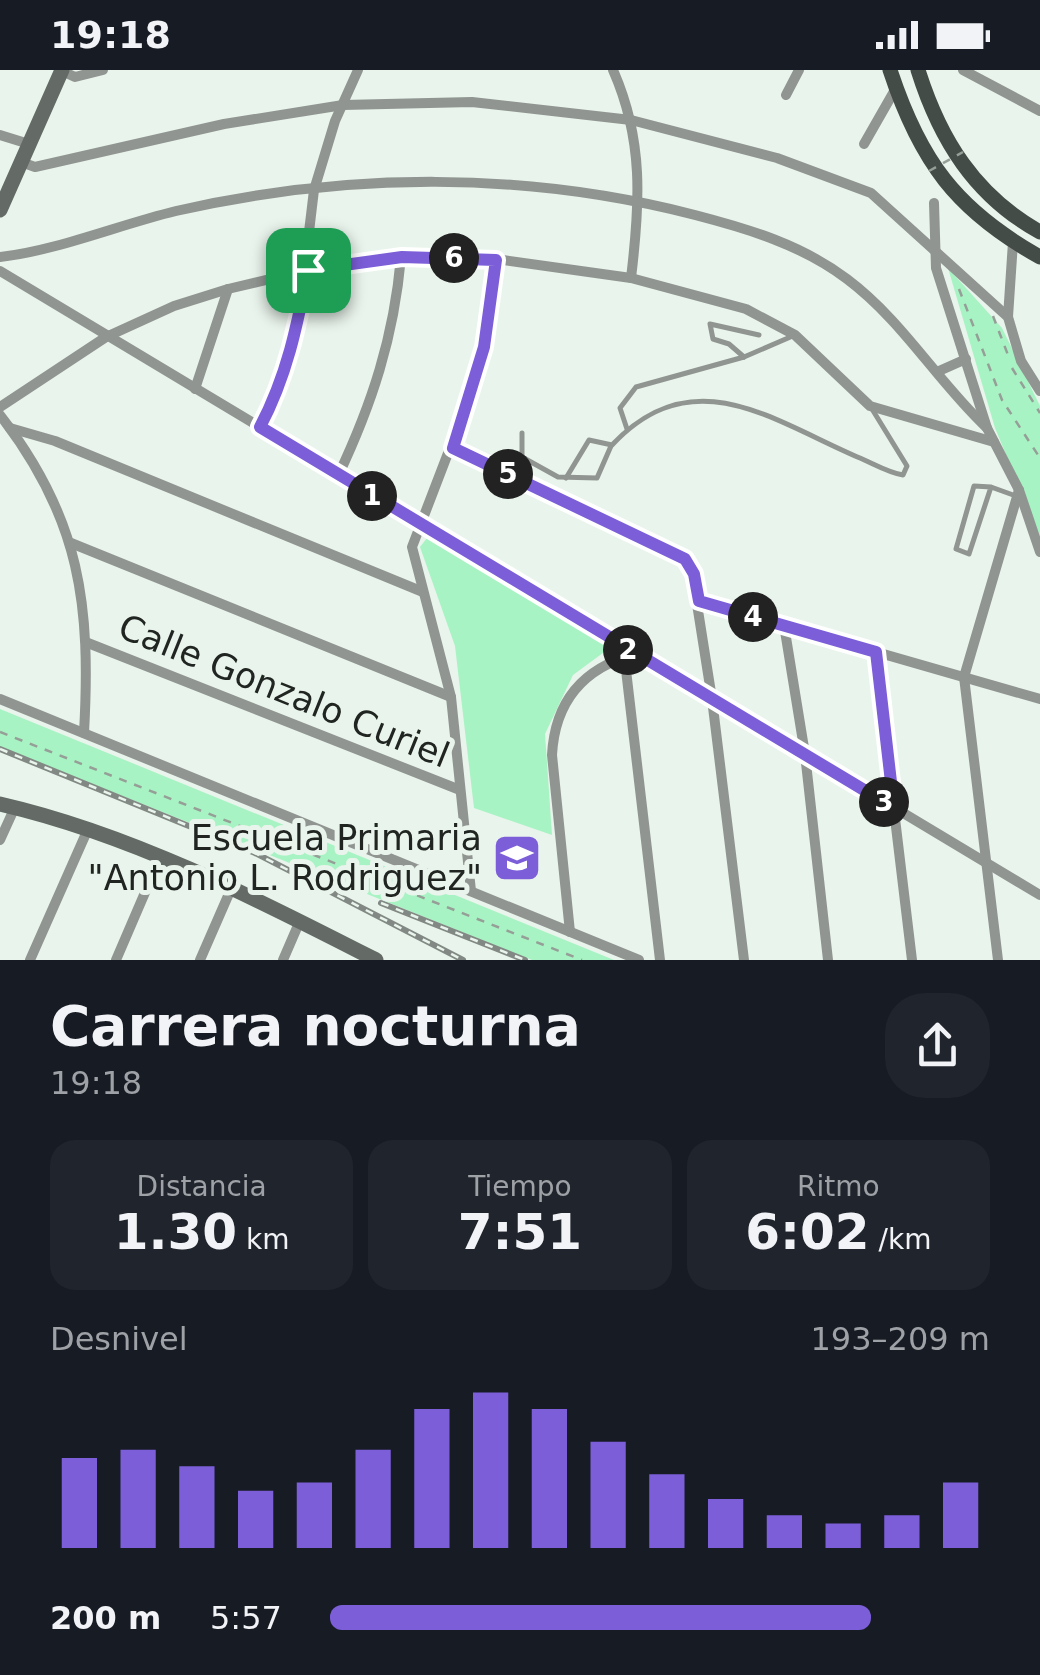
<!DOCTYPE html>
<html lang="es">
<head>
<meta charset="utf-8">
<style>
	body { margin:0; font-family:"DejaVu Sans",sans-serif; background:#20242c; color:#f1f3f6; height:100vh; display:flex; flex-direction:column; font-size:38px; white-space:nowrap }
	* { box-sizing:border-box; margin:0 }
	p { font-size:32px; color:#9ea1a6 }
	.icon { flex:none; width:55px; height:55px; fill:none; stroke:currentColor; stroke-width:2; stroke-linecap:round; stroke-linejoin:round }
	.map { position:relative; height:890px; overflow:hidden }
	.drawer { display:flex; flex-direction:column; background:#171b24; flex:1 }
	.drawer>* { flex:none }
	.pin { position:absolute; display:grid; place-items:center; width:85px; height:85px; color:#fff; margin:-42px; border-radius:20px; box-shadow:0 5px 15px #0006 }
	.km { position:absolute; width:50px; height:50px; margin:-25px; border-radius:50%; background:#222; color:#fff; font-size:28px; line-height:50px; text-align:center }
	.round { display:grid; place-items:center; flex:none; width:105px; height:105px; border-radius:40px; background:#20242c }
	.head { display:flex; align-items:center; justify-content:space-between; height:170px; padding:0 50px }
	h1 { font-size:55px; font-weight:800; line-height:75px }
	.figures { display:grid; grid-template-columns:repeat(3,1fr); gap:15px; height:170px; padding:10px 50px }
	.figures div { display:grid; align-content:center; border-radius:25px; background:#20242c; text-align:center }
	.figures b { font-size:50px; font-weight:800 }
	.figures small { font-size:28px; font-weight:400 }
	.figures p { font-size:28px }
	.chart { height:280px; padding:20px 50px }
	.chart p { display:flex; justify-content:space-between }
	.chart svg { width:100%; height:180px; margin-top:10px; stroke:#7c5ed9; stroke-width:6 }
	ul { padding:0 50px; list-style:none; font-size:32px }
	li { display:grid; grid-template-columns:160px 120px 1fr; align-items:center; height:75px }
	li i { height:25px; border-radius:12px; background:#7c5ed9 }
	.status { display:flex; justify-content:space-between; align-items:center; height:70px; padding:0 50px; background:#171b24; direction:ltr }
	.status svg { height:28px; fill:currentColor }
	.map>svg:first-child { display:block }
</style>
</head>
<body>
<div class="status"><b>19:18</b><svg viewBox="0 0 49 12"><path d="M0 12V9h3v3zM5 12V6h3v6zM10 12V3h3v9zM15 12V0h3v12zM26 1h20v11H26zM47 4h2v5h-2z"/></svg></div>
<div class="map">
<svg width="1040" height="890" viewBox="0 0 1040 890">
	<rect width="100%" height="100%" fill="#e9f4ec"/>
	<!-- green -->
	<g fill="#a8f3c3">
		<path d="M 948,198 L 1002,258 L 1040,336 L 1040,466 L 995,358 Z"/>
		<path d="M 427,468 L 611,577 L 573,605 L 545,664 L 552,765 L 474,738 L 455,576 L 420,477 Z"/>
		<path d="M 0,639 L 614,890 L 532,890 L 0,677 Z"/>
	</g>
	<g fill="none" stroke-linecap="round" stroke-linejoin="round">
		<!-- path -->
		<g stroke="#969e98" stroke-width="2.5" stroke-dasharray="8 8" stroke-linecap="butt">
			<path d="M 959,219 L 1002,330 L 1040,388"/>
			<path d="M 993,246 L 1008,285"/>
			<path d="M 1012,298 L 1040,343"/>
			<path d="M 0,662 L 582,890"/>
		</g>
		<!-- lane -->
		<g stroke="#919592" stroke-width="5">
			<path d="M 744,287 L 729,274 L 713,269 L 710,254 L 759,265"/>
			<path d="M 627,359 L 620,338 L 636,317 L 744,287 L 795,265"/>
			<path d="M 522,363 L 522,387 L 558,407 L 597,408 L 611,376"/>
			<path d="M 566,408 L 589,370 L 612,375 C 694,288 773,351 860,388 C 874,394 889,403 903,405 L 907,396 L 872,339"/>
			<path d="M 991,417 L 974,416 L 956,479 L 969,484 L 991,417 L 1016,426"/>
		</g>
		<!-- street -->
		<g stroke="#919592" stroke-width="10">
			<path d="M 613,0 C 644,70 640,134 631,208"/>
			<path d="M 963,0 L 1040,41"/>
			<path d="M 62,1 L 75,7 L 103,0"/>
			<path d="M 786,25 L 799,0"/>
			<path d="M 0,65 L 29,74"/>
			<path d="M 864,74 L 896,18"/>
			<path d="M 21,92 L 35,97 L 224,54 L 343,35 L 472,32 L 631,50 L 777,88 L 871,123 L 1008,247 L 1021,291 L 1040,321"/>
			<path d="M 934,133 L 936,198 L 987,358 L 1019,420 L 1040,482"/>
			<path d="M 0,187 C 59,180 118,155 176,141 C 347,102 525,101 695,145 C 749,159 802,175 847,209 C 903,251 937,311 987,358"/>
			<path d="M 0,201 L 1040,825"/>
			<path d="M 1008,247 L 1013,172"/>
			<path d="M 939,301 L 966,289"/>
			<path d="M 195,319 L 228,219"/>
			<path d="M 0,337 L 106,267 L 174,236 L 228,219 L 308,200 L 401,187 L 496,189 L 631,208 L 746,239 L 795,265 L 870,336 L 994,372"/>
			<path d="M 0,345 C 81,449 91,536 84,663"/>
			<path d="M 259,357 L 284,306 L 297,262 L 314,120 L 335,51 L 358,0"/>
			<path d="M 10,358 L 55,371 L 423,522"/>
			<path d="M 453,378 L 680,486 L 691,496 L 712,629 L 744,890"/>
			<path d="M 338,406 C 372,334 394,267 401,187"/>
			<path d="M 71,473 L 451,627"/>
			<path d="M 699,531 L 1040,629"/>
			<path d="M 784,555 L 805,684 L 828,890"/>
			<path d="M 88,573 L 460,720"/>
			<path d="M 875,582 L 912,890"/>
			<path d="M 624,583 L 660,890"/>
			<path d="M 0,629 L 639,890"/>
			<path d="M 0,770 L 15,737"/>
			<path d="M 471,821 L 451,627 L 412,477 L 473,318 L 496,189"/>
			<path d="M 570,862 L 552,685 C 555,631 583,598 635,584"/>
			<path d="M 30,890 L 88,759"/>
			<path d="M 116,890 L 159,790"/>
			<path d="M 200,890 L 231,819"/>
			<path d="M 283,890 L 299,853"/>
			<path d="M 998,890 L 964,607 L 1019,420"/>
		</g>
		<!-- secondary -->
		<g stroke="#646a65" stroke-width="15">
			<path d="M 0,140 L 62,0"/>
			<path d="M 0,734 C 131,764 257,829 376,890"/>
		</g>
		<!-- primary -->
		<g stroke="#444c47" stroke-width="15">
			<path d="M 890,0 C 920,91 956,140 1040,187"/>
			<path d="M 918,0 C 940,70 975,126 1040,162"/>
		</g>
		<!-- rail casing -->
		<g stroke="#828984" stroke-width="6">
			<g id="rail">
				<path d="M 0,679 L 255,783 L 463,890"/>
				<path d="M 381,833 L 525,890"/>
			</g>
		</g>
		<!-- rail -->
		<use href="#rail" stroke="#e9f4ec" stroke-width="2.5" stroke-dasharray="8" stroke-linecap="butt"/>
		<!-- path-bridge -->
		<path stroke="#969e98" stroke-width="2.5" stroke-dasharray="8 8" stroke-linecap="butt" d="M 929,101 L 963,82"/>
	</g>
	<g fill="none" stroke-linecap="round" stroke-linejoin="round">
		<!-- route casing -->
		<g stroke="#fff" stroke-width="20">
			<path id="route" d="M 402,187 L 496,190 L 484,277 L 453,378 L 685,489 L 694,504 L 699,531 L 876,582 L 894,738 L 260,357 C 287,306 297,256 308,200 Z"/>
		</g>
		<!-- route -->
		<use href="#route" stroke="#7c5ed9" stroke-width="12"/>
	</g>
	<!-- icons -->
	<defs>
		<g id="school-square" transform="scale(2.5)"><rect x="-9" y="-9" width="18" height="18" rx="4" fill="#7c5ed9" stroke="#e9f4ec"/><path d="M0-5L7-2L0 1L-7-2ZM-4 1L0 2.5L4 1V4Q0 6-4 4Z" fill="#fff"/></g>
	</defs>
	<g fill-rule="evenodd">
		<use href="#school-square" x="517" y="788"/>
	</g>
	<g text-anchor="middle" stroke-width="10" stroke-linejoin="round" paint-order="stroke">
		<!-- street labels -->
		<g font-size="35" fill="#212522" stroke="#e9f4ec">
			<text transform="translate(284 621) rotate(22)" y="12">Calle Gonzalo Curiel</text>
		</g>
		<!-- poi labels -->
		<g font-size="35" fill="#212522" stroke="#e9f4ec" text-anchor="end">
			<text x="482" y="780">Escuela Primaria<tspan x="482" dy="40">"Antonio L. Rodriguez"</tspan></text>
		</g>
	</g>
</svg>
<div class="pin" style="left:308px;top:200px;background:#1e9e55"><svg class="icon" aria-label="arrive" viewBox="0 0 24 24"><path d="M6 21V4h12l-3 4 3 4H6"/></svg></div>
<b class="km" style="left:372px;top:426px">1</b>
<b class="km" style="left:628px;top:580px">2</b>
<b class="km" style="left:884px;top:732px">3</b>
<b class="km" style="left:753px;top:547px">4</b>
<b class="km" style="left:508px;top:404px">5</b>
<b class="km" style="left:454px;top:188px">6</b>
</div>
<section class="drawer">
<div class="head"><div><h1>Carrera nocturna</h1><p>19:18</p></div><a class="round"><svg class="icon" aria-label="share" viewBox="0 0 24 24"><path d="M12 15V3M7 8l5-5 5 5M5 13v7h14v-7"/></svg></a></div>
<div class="figures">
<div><p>Distancia</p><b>1.30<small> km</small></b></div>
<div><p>Tiempo</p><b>7:51</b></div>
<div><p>Ritmo</p><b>6:02<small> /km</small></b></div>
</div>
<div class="chart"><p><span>Desnivel</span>193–209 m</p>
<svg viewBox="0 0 160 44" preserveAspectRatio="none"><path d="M5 44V22M15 44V20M25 44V24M35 44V30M45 44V28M55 44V20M65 44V10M75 44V6M85 44V10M95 44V18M105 44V26M115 44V32M125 44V36M135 44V38M145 44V36M155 44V28"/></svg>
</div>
<ul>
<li><b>200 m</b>5:57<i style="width:82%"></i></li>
</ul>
</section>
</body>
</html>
